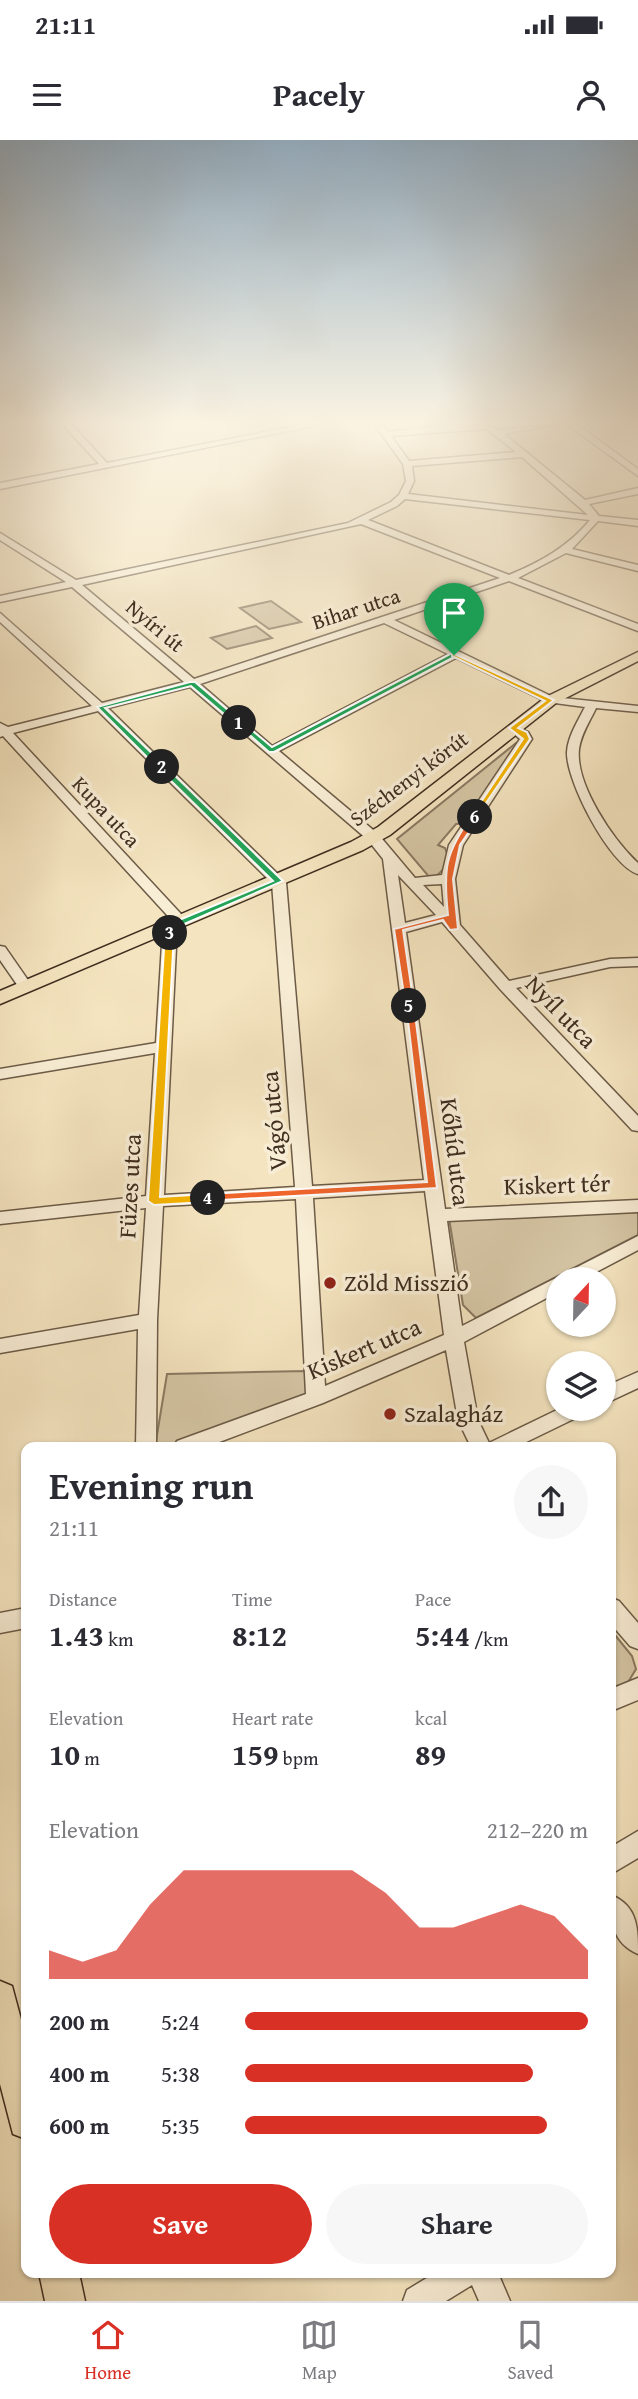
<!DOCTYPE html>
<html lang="en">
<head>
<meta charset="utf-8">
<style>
	body { margin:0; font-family:"Gentium Book Plus",serif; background:#f7f7f7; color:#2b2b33; height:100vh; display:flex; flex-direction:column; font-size:26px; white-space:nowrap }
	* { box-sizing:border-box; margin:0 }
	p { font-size:23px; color:#7c7c81 }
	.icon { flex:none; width:38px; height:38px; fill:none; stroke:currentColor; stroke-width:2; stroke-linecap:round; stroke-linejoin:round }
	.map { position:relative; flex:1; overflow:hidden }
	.side { position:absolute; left:21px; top:1302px; width:595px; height:836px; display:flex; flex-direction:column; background:#fff; border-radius:14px; box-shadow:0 2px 5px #0004 }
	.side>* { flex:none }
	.needle { width:46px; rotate:22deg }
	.buttons { position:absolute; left:546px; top:1127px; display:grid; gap:14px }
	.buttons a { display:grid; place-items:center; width:70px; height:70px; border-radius:50%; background:#fff; box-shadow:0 2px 5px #0004; font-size:35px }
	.pin { position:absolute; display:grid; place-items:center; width:60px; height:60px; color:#fff; margin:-72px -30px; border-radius:50% 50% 50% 0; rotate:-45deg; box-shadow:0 0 7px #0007 }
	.pin .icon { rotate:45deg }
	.km { position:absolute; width:35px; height:35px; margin:-18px; border-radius:50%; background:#222; color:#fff; font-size:19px; line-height:35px; text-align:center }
	.round { display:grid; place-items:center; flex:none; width:74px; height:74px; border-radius:37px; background:#f7f7f7 }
	.head { display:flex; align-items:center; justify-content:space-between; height:119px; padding:0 28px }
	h1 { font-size:38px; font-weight:800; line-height:52px }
	.figures { display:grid; grid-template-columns:repeat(3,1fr); gap:10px; height:119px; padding:7px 28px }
	.figures div { display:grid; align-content:center }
	.figures b { font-size:30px; font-weight:800 }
	.figures small { font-size:19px; font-weight:400 }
	.figures p { font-size:19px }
	.chart { height:196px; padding:14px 28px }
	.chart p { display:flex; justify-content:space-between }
	.chart svg { width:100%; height:126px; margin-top:7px; fill:#d93025; opacity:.7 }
	.action { display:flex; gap:14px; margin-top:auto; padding:14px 28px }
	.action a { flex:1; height:80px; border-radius:42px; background:#d93025; color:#fff; font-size:28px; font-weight:800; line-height:80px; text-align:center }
	.action a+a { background:#f7f7f7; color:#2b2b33 }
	ul { padding:0 28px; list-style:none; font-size:23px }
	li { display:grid; grid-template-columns:112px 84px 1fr; align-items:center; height:52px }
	li i { height:18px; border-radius:9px; background:#d93025 }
	.status { display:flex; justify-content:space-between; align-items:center; height:49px; padding:0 35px; background:#fff; direction:ltr }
	.status svg { height:19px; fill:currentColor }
	header { display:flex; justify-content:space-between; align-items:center; height:91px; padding:0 28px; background:#fff; font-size:32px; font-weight:800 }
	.dock { display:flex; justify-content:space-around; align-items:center; height:98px; border-top:2px solid #e1e1e2; background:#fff; font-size:19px; color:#7c7c81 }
	.dock a { display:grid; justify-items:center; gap:4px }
	.dock .on { color:#d93025 }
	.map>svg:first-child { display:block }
</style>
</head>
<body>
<div class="status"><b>21:11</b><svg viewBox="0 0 49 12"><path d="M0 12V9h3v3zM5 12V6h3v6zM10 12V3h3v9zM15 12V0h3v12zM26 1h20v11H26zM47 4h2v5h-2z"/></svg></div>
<header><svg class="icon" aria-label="menu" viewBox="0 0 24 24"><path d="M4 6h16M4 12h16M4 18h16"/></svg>Pacely<svg class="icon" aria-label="person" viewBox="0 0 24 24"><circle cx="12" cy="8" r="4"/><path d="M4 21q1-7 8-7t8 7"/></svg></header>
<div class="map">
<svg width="638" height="2161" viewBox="0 0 638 2161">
	<rect width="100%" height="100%" fill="#f4e4bf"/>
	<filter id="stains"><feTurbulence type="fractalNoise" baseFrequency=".00286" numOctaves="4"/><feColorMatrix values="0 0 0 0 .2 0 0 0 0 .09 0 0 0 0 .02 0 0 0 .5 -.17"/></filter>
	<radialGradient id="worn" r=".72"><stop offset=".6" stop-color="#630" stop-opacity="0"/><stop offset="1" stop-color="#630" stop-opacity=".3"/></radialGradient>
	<!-- green -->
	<g fill="#d5c5a4" stroke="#8a7962" stroke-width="2">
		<path d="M 271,461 L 301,482 L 269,489 L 240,468 Z"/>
		<path d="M 256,486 L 272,498 L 227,509 L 211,498 Z"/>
		<path d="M 516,603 L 518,607 L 468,683 L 456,684 L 438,705 L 445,708 C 451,720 443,735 430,738 L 397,699 Z"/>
		<path d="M 638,1072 L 638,1095 L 476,1178 L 463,1165 L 449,1078 Z"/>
		<path d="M 306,1231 L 307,1254 L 167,1307 L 155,1307 L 167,1234 Z"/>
		<path d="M 611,1490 L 632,1516 L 636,1529 L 627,1544 L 611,1552 Z"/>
	</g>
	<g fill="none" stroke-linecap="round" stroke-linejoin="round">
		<!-- minor casing -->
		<g stroke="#6c5b47" stroke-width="3">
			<g id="minor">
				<path d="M 63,285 L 72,285 L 107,323 L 300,285 L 318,285 L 0,349 L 0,343 L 99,324 Z"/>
				<path d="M 375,285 L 383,285 L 388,292 C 409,290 484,278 498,290 L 555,285 L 504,294 L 585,360 L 638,348 L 638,354 L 589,364 L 599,376 L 638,380 L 638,386 L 598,381 L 572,409 L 638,425 L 638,431 L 566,413 L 518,438 L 638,484 L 638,491 L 509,441 L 394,480 L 553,557 L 638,566 L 638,572 L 596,568 C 590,581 581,594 579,609 C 575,644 613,700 638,723 L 638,734 C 610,726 566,641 567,612 C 568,596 578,581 585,567 L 547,562 L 456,518 L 279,611 L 378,694 L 415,738 L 442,735 L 449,705 L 520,599 L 507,588 L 513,585 L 528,592 L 532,599 L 463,705 L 455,739 L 460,785 L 509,841 L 610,819 L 638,818 L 638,826 L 610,827 L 516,848 L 638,976 L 638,991 L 632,990 L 500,849 L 442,782 L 406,792 L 445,1069 L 638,1060 L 638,1072 L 447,1081 L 462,1186 L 638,1096 L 638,1110 L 583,1139 L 558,1139 L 558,1152 L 464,1202 L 478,1280 L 489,1303 L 559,1269 L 587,1269 L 584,1274 L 516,1307 L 471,1307 L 458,1280 L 446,1210 L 323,1263 L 206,1307 L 174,1307 L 177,1301 L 306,1254 L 296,1059 L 163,1066 L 157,1180 L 156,1307 L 136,1307 L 138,1189 L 0,1213 L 0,1199 L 139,1175 L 146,1068 L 0,1084 L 0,1072 L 146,1056 L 155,913 L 0,939 L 0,929 L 156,903 L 163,787 L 167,775 L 3,596 L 0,597 L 0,583 L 8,587 L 92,566 L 0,482 L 0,473 L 102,563 L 184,542 L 72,447 L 0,462 L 0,456 L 66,442 L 0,400 L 0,393 L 76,440 L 348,383 L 391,362 L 399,355 L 406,341 L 403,324 ZM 487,289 L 516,312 L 409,321 L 391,296 ZM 522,317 L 588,375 L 408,354 L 414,341 L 412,326 ZM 405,359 L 590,380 C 568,407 540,422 509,435 L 368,380 L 397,366 ZM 361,384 L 500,438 L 194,539 L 82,445 ZM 384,483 L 448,514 L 272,606 L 200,544 ZM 190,547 L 368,700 L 383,719 L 424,1040 L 312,1046 L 286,742 L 108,568 ZM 98,571 L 272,743 L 295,1047 L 164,1055 L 177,787 L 181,774 L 13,593 ZM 398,735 L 436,775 L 405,783 ZM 442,744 L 444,767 L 423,745 ZM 425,1051 L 444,1195 L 325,1246 L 313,1058 Z"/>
				<path d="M 568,285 L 578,285 L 638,329 L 638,336 Z"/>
				<path d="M 0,806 L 5,807 L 30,843 L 32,846 L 30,849 L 20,849 L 0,820 Z"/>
				<path d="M 638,1232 L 638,1248 L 604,1264 L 604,1247 Z"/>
				<path d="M 611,1458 L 619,1461 L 638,1483 L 638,1509 L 630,1506 L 611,1484 Z"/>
				<path d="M 26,1468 L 26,1488 L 0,1493 L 0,1473 Z"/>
				<path d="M 638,1538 L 638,1560 L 611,1571 L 611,1549 Z"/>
				<path d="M 638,1691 L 638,1718 L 611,1734 L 611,1707 Z"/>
				<path d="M 611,1755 C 638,1766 638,1789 638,1814 C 612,1803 610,1780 611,1755 Z"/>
				<path d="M 435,2133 L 498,2133 L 510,2161 L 479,2161 L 472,2145 L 446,2161 L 403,2161 L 407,2150 Z"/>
			</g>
		</g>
		<!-- major casing -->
		<g stroke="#3f2d1f" stroke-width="3">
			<g id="major">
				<path d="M 638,512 L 638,521 L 556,563 L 390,695 L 363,710 L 0,864 L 0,851 L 351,702 L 378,687 L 546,557 Z"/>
				<path d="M 0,1841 L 12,1846 L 26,1898 L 26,1999 L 13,1994 L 0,1944 Z"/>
				<path d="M 39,2133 L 79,2133 L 85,2161 L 45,2161 Z"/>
			</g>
		</g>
		<!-- minor -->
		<use href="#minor" fill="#f8edd5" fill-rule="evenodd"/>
		<!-- major -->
		<use href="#major" fill="#f4e4bf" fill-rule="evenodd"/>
	</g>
	<!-- sky -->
	<linearGradient id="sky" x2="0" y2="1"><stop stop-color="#94aec2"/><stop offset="0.48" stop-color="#faf3e2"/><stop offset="1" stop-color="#faf3e2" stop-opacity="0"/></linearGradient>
	<rect width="638" height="588" fill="url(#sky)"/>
	<!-- split-1 -->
	<path fill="#22a559" stroke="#fff" stroke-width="2" d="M 452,513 L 458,515 L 274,612 L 269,612 L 236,583 L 242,582 L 272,607 Z"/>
	<!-- split-2 -->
	<path fill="#22a559" stroke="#fff" stroke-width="2" d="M 190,542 L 195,542 L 242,582 L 242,585 L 237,585 L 191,546 L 105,568 L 164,625 L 164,629 L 159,629 L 97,567 Z"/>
	<!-- split-3 -->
	<path fill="#22a559" stroke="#fff" stroke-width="2" d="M 159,625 L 164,625 L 283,741 L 175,788 L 174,793 L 170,796 L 165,793 L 167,785 L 273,741 L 159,629 Z"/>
	<!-- split-4 -->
	<path fill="#f5b400" stroke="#fff" stroke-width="2" d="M 170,790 L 174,793 L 160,1057 L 208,1054 L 214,1058 L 208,1062 L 154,1065 L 148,1061 L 165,793 Z"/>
	<!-- split-5 -->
	<path fill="#f0652b" stroke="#fff" stroke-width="2" d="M 406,864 L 414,866 L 437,1048 L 204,1061 L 202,1058 L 208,1054 L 427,1042 Z"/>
	<!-- split-6 -->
	<path fill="#f0652b" stroke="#fff" stroke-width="2" d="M 472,675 L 479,677 L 460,705 L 453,739 L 458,789 L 450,790 L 443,780 L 403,790 L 414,866 L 406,868 L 394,789 L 448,775 C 443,728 445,714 472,675 Z"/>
	<!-- split-7 -->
	<path fill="#f5b400" stroke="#fff" stroke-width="2" d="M 452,513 L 554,560 L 518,588 L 527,592 L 530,599 L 475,679 L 471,677 L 523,599 L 509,588 L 545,561 L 452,516 Z"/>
	<!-- markers -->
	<g fill="#8f2418" stroke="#f8edd5" stroke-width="2.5">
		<circle cx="330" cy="1143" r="7"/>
		<circle cx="390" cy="1274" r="7"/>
	</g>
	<g text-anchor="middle" stroke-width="7" stroke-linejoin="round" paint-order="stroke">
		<!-- far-street labels -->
		<g font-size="21" fill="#3f2d1f" stroke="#f8edd5">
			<text transform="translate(356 469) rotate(-18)" y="7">Bihar utca</text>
			<text transform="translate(155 486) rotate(40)" y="7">Nyíri út</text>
			<text transform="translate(409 639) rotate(-37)" y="7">Széchenyi körút</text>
			<text transform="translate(106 672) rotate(47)" y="7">Kupa utca</text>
		</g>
		<!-- street labels -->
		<g font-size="24" fill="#3f2d1f" stroke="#f8edd5">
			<text transform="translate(561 872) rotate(46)" y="8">Nyíl utca</text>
			<text transform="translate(274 981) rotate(-95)" y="8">Vágó utca</text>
			<text transform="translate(455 1012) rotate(83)" y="8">Kőhíd utca</text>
			<text transform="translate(557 1045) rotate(-2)" y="8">Kiskert tér</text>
			<text transform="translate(130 1046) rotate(-87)" y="8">Füzes utca</text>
			<text transform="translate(364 1209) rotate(-23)" y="8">Kiskert utca</text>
		</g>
		<!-- poi labels -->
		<g font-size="24" fill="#3f2d1f" stroke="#f8edd5" text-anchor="start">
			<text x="344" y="1151">Zöld Misszió</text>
			<text x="404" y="1282">Szalagház</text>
		</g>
	</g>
	<rect width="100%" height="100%" filter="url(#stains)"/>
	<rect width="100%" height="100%" fill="url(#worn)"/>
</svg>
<div class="buttons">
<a><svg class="needle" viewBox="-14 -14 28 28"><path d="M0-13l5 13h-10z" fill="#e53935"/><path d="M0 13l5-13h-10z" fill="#7c7c81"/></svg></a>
<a><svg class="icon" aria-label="layers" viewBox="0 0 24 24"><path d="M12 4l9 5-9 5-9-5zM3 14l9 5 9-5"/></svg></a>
</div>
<div class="pin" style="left:454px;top:515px;background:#1e9e55"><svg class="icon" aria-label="arrive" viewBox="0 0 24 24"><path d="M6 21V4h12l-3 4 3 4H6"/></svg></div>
<b class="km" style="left:239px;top:583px">1</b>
<b class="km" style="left:162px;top:627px">2</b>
<b class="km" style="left:170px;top:793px">3</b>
<b class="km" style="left:208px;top:1058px">4</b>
<b class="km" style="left:409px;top:866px">5</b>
<b class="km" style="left:475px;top:677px">6</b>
<section class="side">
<div class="head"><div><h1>Evening run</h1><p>21:11</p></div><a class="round"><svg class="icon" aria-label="share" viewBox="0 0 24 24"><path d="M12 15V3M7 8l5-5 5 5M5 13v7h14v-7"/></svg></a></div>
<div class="figures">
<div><p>Distance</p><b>1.43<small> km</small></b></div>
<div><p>Time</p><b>8:12</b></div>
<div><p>Pace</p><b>5:44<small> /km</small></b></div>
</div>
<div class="figures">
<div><p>Elevation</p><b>10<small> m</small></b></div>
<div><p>Heart rate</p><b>159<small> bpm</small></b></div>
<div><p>kcal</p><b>89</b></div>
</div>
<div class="chart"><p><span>Elevation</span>212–220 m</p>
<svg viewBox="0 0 160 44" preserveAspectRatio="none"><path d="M0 44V34L10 38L20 34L30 18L40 6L50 6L60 6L70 6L80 6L90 6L100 14L110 26L120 26L130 22L140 18L150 22L160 34V44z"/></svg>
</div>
<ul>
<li><b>200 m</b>5:24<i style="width:100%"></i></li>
<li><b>400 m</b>5:38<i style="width:84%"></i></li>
<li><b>600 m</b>5:35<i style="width:88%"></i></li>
</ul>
<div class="action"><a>Save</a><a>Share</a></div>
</section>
</div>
<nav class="dock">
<a class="on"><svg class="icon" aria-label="home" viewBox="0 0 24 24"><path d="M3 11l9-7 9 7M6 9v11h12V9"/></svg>Home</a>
<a><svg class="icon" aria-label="map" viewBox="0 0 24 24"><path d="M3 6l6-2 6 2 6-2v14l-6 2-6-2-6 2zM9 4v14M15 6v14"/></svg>Map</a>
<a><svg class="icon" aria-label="saved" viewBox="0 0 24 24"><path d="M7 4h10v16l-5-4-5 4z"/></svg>Saved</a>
</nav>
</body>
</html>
